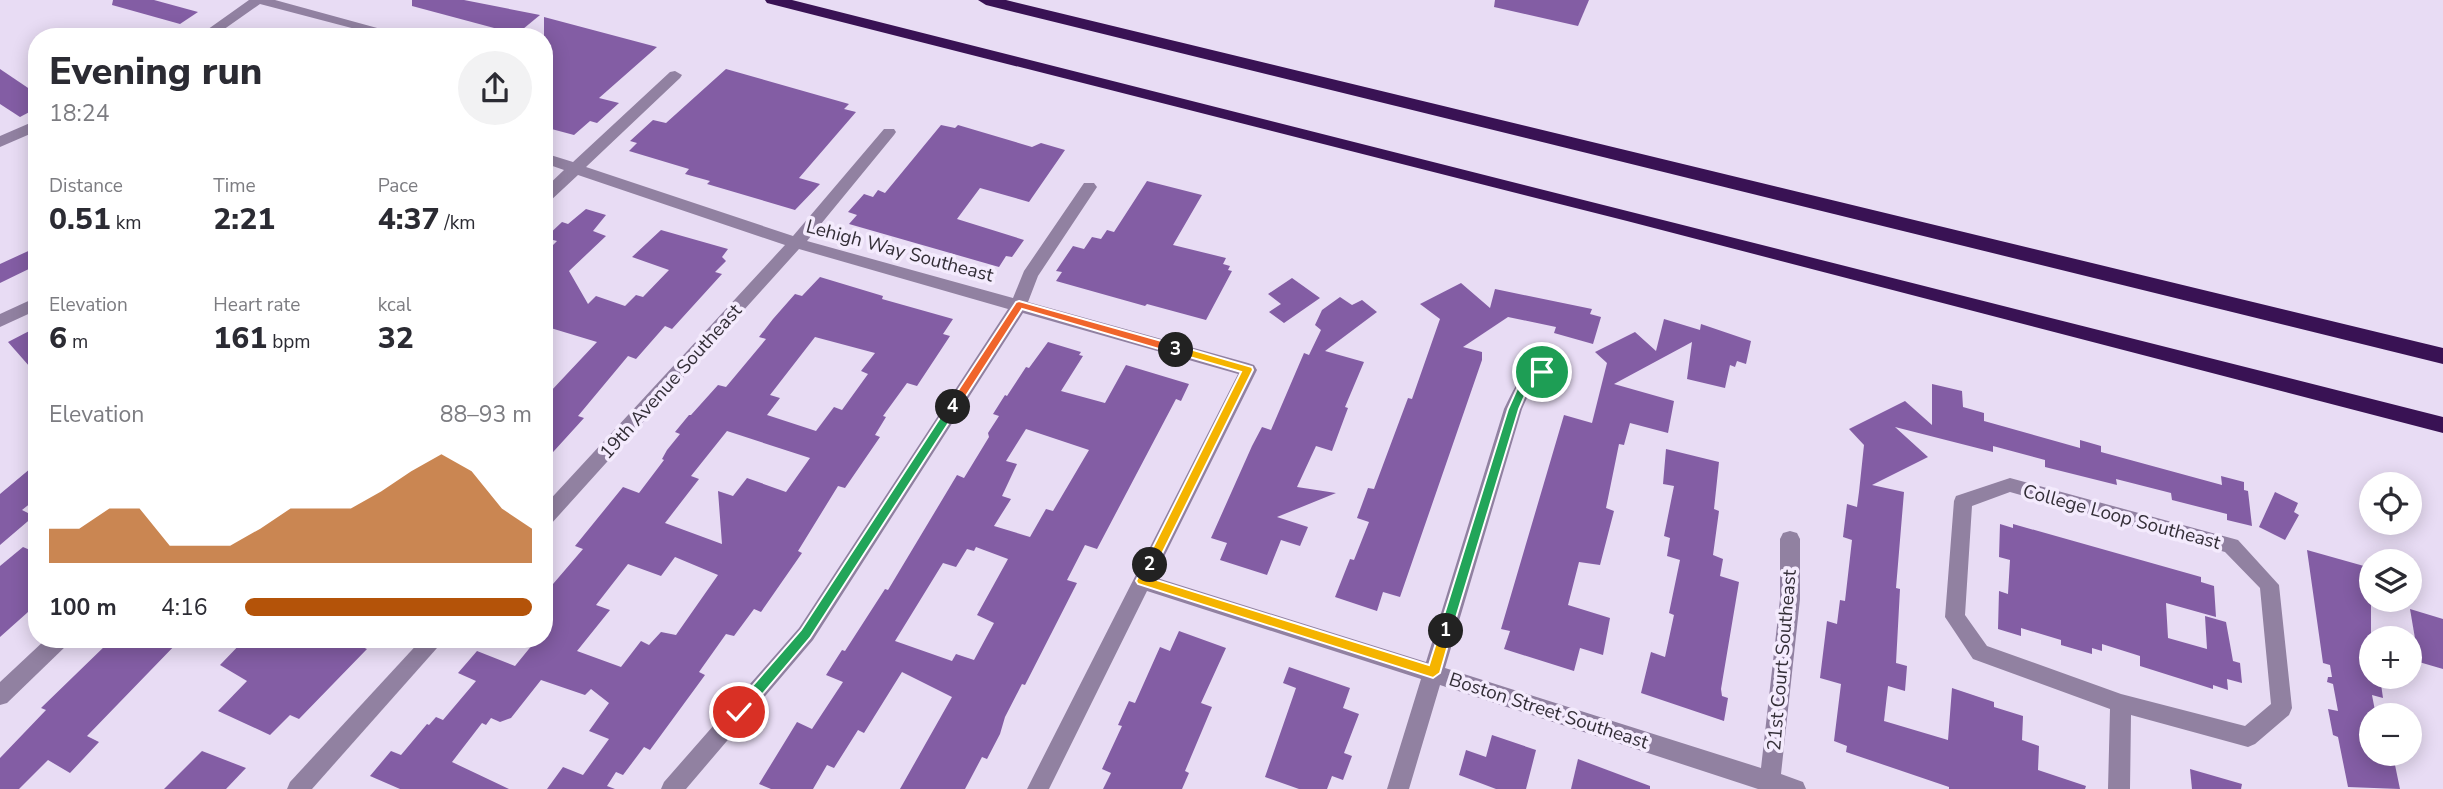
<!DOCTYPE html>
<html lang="en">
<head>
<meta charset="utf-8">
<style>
	body { margin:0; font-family:"Nunito Sans",sans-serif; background:#f2f2f3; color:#2b2b33; height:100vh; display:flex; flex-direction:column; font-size:26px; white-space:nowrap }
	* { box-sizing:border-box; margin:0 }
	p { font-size:23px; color:#7c7c81 }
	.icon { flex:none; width:38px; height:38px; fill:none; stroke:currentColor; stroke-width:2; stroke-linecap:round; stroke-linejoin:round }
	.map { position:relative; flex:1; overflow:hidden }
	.side { position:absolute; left:28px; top:28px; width:525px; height:620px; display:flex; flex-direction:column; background:#fff; border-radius:28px; box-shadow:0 4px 18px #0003 }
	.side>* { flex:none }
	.fabs { position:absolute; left:2359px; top:472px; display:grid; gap:14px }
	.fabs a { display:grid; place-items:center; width:63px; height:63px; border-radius:50%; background:#fff; box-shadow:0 4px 18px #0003; font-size:35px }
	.pin { position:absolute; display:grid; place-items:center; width:60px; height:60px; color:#fff; margin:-30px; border:4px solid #fff; border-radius:50%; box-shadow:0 2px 7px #0007 }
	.km { position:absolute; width:35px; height:35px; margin:-18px; border-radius:50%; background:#222; color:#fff; font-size:19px; line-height:35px; text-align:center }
	.round { display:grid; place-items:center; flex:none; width:74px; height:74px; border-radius:37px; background:#f2f2f3 }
	.headline { display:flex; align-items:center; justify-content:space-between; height:119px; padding:0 21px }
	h1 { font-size:38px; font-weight:800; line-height:52px }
	.metrics { display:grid; grid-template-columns:repeat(3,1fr); gap:10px; height:119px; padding:7px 21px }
	.metrics div { display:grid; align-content:center }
	.metrics b { font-size:30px; font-weight:800 }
	.metrics small { font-size:19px; font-weight:400 }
	.metrics p { font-size:19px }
	.chart { height:196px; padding:14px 21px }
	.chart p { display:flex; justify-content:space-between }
	.chart svg { width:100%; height:126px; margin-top:7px; fill:#b45309; opacity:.7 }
	ul { padding:0 21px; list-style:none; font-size:23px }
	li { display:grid; grid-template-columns:112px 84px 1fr; align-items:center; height:52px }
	li i { height:18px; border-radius:9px; background:#b45309 }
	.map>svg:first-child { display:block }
</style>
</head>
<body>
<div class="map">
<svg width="2443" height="789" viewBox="0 0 2443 789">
	<rect width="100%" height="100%" fill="#e8dcf4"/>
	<!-- building -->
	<g fill="#835da4" fill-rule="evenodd">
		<path d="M 113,0 L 154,0 L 198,12 L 180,24 L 112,5 Z"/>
		<path d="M 412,0 L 464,0 L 540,15 L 517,34 L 412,6 Z"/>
		<path d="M 1495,0 L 1589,0 L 1578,26 L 1494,7 Z"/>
		<path d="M 544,17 L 657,47 L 599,98 L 619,103 L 597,123 L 590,121 L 574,135 L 544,127 Z"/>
		<path d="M 0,69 L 37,94 L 37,108 L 20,117 L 0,104 Z"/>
		<path d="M 726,69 L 849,104 L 844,109 L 856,112 L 799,178 L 820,184 L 795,210 L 707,184 L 710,181 L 685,174 L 689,169 L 629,151 L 637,143 L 630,141 L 653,120 L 666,123 Z"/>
		<path d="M 941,125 L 955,128 L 958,125 L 1032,147 L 1041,143 L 1065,150 L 1029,202 L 980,188 L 957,219 L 1024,240 L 1012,257 L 1006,256 L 999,267 L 849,224 L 857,215 L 848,212 L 864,194 L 873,197 L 878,190 L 885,193 Z"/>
		<path d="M 1147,181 L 1202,195 L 1173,245 L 1226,258 L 1223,264 L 1230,266 L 1228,270 L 1232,271 L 1206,320 L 1147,304 L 1145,306 L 1056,281 L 1062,272 L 1056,271 L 1073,246 L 1084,249 L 1092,237 L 1101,239 L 1107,230 L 1114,232 Z"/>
		<path d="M 586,209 L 606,215 L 593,231 L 606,236 L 569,271 L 588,304 L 596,296 L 625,306 L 636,295 L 643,297 L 669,270 L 632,257 L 661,230 L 728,249 L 722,257 L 726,261 L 715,272 L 722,274 L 672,329 L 665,326 L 636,359 L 628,356 L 578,416 L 584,418 L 544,462 L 544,391 L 550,392 L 597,342 L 544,326 L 544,254 L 557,241 L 545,238 L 562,222 L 568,224 Z"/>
		<path d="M 37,247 L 37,265 L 0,283 L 0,264 Z"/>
		<path d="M 820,277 L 883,296 L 882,299 L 953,319 L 943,334 L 950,336 L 917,386 L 907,383 L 883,416 L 886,417 L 875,435 L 880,437 L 845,488 L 838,486 L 798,551 L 802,553 L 761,612 L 754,609 L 734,636 L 726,634 L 699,672 L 705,675 L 650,750 L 644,747 L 623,775 L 616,772 L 607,786 L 615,789 L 547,789 L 563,767 L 583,775 L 609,739 L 589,731 L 609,703 L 591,689 L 585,695 L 541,680 L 511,718 L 500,722 L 491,718 L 486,725 L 482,723 L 452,762 L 509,789 L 400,789 L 370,776 L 391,751 L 401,755 L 427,724 L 429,725 L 436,717 L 443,720 L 476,681 L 458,673 L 477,651 L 515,666 L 537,639 L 544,639 L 544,590 L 550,583 L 553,584 L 583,549 L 575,546 L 623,487 L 639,493 L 664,460 L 662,459 L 667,450 L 680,434 L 675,432 L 689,415 L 691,415 L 718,385 L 726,387 L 766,339 L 759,337 L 773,319 L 795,294 L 802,296 ZM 815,337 L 875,353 L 861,371 L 868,374 L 842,410 L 834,407 L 816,431 L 767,415 L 780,398 L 770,395 ZM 727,431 L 810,458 L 786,492 L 747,478 L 733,496 L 718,491 L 722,544 L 665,523 L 699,479 L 691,476 ZM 675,557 L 718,575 L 676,635 L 661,632 L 649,645 L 641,641 L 621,667 L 577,651 L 610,610 L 596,605 L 628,564 L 661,576 Z"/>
		<path d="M 1292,278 L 1320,298 L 1284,323 L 1269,312 L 1281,304 L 1268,294 Z"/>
		<path d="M 1461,283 L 1490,308 L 1495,289 L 1592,309 L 1590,314 L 1601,317 L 1593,344 L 1554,333 L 1556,327 L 1508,317 L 1463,347 L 1482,352 L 1482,360 L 1400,597 L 1383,592 L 1377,611 L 1335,597 L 1350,559 L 1354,560 L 1369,522 L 1357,518 L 1368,488 L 1374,489 L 1408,398 L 1412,399 L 1440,319 L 1420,304 Z"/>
		<path d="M 1340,297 L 1352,305 L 1362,300 L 1377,312 L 1325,351 L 1364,362 L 1345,407 L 1348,408 L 1332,451 L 1316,446 L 1297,487 L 1336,493 L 1277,517 L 1308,527 L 1300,546 L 1281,540 L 1267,575 L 1220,560 L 1227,543 L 1211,538 L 1252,446 L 1262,427 L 1271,430 L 1304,353 L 1309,355 L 1321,330 L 1315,325 L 1322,310 Z"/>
		<path d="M 1664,319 L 1700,330 L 1701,324 L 1751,341 L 1746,364 L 1737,361 L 1735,367 L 1730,365 L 1725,388 L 1687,379 L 1692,342 L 1614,384 L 1674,401 L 1668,433 L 1630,423 L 1624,445 L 1619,444 L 1606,508 L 1614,511 L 1600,565 L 1579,562 L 1568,605 L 1610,618 L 1603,655 L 1580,648 L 1574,671 L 1504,649 L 1510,631 L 1501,629 L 1564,415 L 1592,423 L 1607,363 L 1595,352 L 1635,332 L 1656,351 Z"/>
		<path d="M 37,327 L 37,375 L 8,342 Z"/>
		<path d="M 1048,342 L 1081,352 L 1079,355 L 1083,356 L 1061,391 L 1105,403 L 1126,365 L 1189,384 L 1181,401 L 1176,399 L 1097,549 L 1085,545 L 1067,580 L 1077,583 L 1025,685 L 1022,684 L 1005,717 L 1000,734 L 987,759 L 982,757 L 965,789 L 900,789 L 952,697 L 902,672 L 864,733 L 858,730 L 834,768 L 827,765 L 813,789 L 771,789 L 759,784 L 797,722 L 812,729 L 843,682 L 826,675 L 842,650 L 845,651 L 885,589 L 888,590 L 957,475 L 964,478 L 989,437 L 988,433 L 999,416 L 993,414 L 1005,395 L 1007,396 L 1026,367 L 1029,368 ZM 1026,429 L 1089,450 L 1053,511 L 1046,509 L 1030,537 L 994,526 L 1011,499 L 1002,496 L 1017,464 L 1006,461 ZM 976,547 L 1008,559 L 977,615 L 994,623 L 974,660 L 956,654 L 952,661 L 895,641 L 943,563 L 956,567 L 967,549 L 974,551 Z"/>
		<path d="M 1932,384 L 1962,391 L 1963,407 L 1984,413 L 1984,421 L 2080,448 L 2080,440 L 2101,446 L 2101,452 L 2222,485 L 2221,476 L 2244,482 L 2244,490 L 2248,491 L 2252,526 L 2227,520 L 2227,514 L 2172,500 L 2171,493 L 2116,479 L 2117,485 L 2045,467 L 2045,460 L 1993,446 L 1993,452 L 1895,427 L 1928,457 L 1872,485 L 1904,492 L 1896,588 L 1900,589 L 1896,663 L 1907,666 L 1905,691 L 1888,686 L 1884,721 L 1948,740 L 1952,688 L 1994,702 L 1994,707 L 2023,716 L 2022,740 L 2039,746 L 2038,770 L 2086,786 L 2085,789 L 1949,789 L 1949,787 L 1846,752 L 1847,746 L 1834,741 L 1841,684 L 1820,678 L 1827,621 L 1837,624 L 1840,600 L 1845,601 L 1852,540 L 1843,537 L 1847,504 L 1857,507 L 1859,492 L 1864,445 L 1849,429 L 1905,401 L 1932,425 Z"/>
		<path d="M 1666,449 L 1719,462 L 1714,509 L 1719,511 L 1713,555 L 1723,559 L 1720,576 L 1739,582 L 1721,689 L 1722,696 L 1728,698 L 1724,721 L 1641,693 L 1651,652 L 1665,657 L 1674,615 L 1669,613 L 1680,560 L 1667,556 L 1670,538 L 1664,536 L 1674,486 L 1663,484 Z"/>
		<path d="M 37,463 L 37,498 L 22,510 L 34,516 L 0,545 L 0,494 Z"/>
		<path d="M 2275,492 L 2298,503 L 2294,512 L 2299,515 L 2285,540 L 2259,527 Z"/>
		<path d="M 2000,524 L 2013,528 L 2013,524 L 2201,577 L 2201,582 L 2214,586 L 2216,617 L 2166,603 L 2168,638 L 2207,649 L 2205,616 L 2226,622 L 2233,661 L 2240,663 L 2242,683 L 2227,679 L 2228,690 L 2213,685 L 2213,689 L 2140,666 L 2140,656 L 2102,644 L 2102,651 L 2092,648 L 2092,654 L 2061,645 L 2061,640 L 2021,628 L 2021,636 L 1998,629 L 1999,591 L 2008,594 L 2010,560 L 1999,557 Z"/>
		<path d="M 23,547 L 37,553 L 37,604 L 0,637 L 0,566 Z"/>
		<path d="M 2307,550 L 2371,568 L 2371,677 L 2380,677 L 2383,698 L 2372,695 L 2376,716 L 2371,716 L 2371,758 L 2395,765 L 2400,789 L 2348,787 L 2338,737 L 2333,735 L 2328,709 L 2338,711 L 2333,684 L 2327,682 L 2328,677 L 2332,677 L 2330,665 L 2323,663 Z"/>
		<path d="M 2410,609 L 2443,619 L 2443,669 L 2419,662 Z"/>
		<path d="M 1179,631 L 1226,648 L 1201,703 L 1212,707 L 1185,771 L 1189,773 L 1182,789 L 1103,789 L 1111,773 L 1102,769 L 1122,726 L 1118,725 L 1129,701 L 1135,703 L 1160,647 L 1170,651 Z"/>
		<path d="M 128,639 L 181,639 L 87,736 L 99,742 L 70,773 L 48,760 L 19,789 L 0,789 L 0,758 L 46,710 L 41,708 L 108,643 L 119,647 Z"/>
		<path d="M 245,639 L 344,639 L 367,649 L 299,719 L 290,715 L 270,735 L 218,711 L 247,681 L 220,665 Z"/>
		<path d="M 1289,667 L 1350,688 L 1343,708 L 1359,714 L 1344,753 L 1352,756 L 1343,780 L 1332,776 L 1327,789 L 1299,789 L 1265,777 L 1296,688 L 1283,683 Z"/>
		<path d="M 1492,735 L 1536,750 L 1526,789 L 1496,789 L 1459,775 L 1466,750 L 1486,757 Z"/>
		<path d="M 202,751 L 246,768 L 226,789 L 164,789 Z"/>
		<path d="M 1578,759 L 1650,786 L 1650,789 L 1571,789 Z"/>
		<path d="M 2190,769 L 2242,784 L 2241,789 L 2192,789 Z"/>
	</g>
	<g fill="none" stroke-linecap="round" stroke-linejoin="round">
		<!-- minor -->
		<g fill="#9181a1" fill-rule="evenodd">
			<path d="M 249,0 L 275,0 L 410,37 L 386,37 L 260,4 L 213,37 L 197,37 Z"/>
			<path d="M 675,71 L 682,75 L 680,78 L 586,167 L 793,236 L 884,129 L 894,129 L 896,132 L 894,135 L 807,241 L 1013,298 L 1024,271 L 1084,183 L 1094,183 L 1097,187 L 1038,276 L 1028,302 L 1248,363 L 1254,365 L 1257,370 L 1154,577 L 1426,662 L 1504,409 C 1512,393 1525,360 1548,367 L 1551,372 L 1531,389 L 1522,409 L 1445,668 L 1761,768 L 1780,599 L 1780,539 L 1783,533 L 1790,531 L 1797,533 L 1800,539 L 1800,599 L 1781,774 L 1803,782 L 1806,789 L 1758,789 L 1440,685 L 1409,789 L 1387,789 L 1421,679 L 1147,591 L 1049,789 L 1027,789 L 1238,374 L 1023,313 L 813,640 L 686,789 L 661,789 L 664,782 L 799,628 L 1008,309 L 799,249 L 551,524 L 544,527 L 544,506 L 785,245 L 578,175 L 549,202 L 544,203 L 544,189 L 564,170 L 544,163 L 544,153 L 573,162 L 670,72 Z"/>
			<path d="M 37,120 L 37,131 L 0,147 L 0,136 Z"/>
			<path d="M 37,297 L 37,310 L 0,327 L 0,314 Z"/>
			<path d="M 2010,478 L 2238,540 L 2279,585 L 2292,708 L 2289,715 L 2255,744 L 2248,747 L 2131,715 L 2130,789 L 2108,789 L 2110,709 L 1973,659 L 1945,617 L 1954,501 L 1956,496 ZM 2010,492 L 2225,552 L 2260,588 L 2271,704 L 2245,726 L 2121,694 L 1987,646 L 1965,615 L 1972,506 Z"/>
			<path d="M 46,639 L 70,639 L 67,645 L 7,703 L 0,705 L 0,682 Z"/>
			<path d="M 422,639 L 445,639 L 312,789 L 287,789 L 290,782 Z"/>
		</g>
		<!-- highway -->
		<g fill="#391254" fill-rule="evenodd">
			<path d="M 765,0 L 792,0 L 2443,417 L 2443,433 L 1627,221 L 767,3 Z"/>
			<path d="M 978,0 L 1006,0 L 2443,348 L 2443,364 L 986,5 Z"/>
		</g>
	</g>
	<!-- split-1 -->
	<path fill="#22a559" stroke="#fff" stroke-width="2" d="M 1542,368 L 1548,372 L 1546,375 L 1528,388 L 1519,409 L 1452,631 L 1450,635 L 1441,635 L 1439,631 L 1508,409 L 1520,382 Z"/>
	<!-- split-2 -->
	<path fill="#f5b400" stroke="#fff" stroke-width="2" d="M 1150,559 L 1157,565 L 1150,578 L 1429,665 L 1441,627 L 1450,627 L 1452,631 L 1440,673 L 1433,678 L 1138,584 L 1136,581 L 1146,561 Z"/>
	<!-- split-3 -->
	<path fill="#f5b400" stroke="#fff" stroke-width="2" d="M 1176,345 L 1252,367 L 1253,370 L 1155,568 L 1150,570 L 1144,565 L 1241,372 L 1172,352 L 1171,350 Z"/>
	<!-- split-4 -->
	<path fill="#f0652b" stroke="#fff" stroke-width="2" d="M 1019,301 L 1176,345 L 1182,350 L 1176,354 L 1022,309 L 957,410 L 949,410 L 949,404 L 1016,302 Z"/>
	<!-- split-5 -->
	<path fill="#22a559" stroke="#fff" stroke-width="2" d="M 953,403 L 959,407 L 957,410 L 810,638 L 744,716 L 734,716 L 734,707 L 801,630 L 949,404 Z"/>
	<g text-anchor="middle" stroke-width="7" stroke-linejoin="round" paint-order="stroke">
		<!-- street labels -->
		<g font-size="19" fill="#332e37" stroke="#f4ebfd">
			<text transform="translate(900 250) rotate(15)" y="7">Lehigh Way Southeast</text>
			<text transform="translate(670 381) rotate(-48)" y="7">19th Avenue Southeast</text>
			<text transform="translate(2122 516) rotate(15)" y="7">College Loop Southeast</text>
			<text transform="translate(1781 660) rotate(-85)" y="7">21st Court Southeast</text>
			<text transform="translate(1549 710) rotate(18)" y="7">Boston Street Southeast</text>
		</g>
	</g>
</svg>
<div class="fabs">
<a><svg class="icon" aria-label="locate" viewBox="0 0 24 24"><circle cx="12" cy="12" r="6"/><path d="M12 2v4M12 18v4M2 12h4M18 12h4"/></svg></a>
<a><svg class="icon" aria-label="layers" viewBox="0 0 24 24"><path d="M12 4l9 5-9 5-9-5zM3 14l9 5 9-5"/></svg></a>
<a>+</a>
<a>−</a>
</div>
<div class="pin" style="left:1542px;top:372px;background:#1e9e55"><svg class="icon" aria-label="arrive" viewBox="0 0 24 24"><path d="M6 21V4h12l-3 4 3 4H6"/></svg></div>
<div class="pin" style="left:739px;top:712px;background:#d93025"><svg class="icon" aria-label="check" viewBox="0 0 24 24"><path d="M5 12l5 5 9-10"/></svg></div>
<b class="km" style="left:1446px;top:631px">1</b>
<b class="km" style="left:1150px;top:565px">2</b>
<b class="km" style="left:1176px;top:350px">3</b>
<b class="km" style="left:953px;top:407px">4</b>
<section class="side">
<div class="headline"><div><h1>Evening run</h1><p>18:24</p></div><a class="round"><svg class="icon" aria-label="share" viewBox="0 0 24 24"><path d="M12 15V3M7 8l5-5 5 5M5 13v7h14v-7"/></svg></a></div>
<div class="metrics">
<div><p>Distance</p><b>0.51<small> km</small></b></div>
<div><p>Time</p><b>2:21</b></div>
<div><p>Pace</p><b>4:37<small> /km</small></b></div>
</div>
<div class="metrics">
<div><p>Elevation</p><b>6<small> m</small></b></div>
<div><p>Heart rate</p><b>161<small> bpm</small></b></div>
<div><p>kcal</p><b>32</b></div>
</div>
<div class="chart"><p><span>Elevation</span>88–93 m</p>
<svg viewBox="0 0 160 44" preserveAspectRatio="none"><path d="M0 44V32L10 32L20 25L30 25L40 38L50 38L60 38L70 32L80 25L90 25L100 25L110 19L120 12L130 6L140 12L150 25L160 32V44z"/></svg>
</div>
<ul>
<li><b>100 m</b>4:16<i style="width:100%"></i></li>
</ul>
</section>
</div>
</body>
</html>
